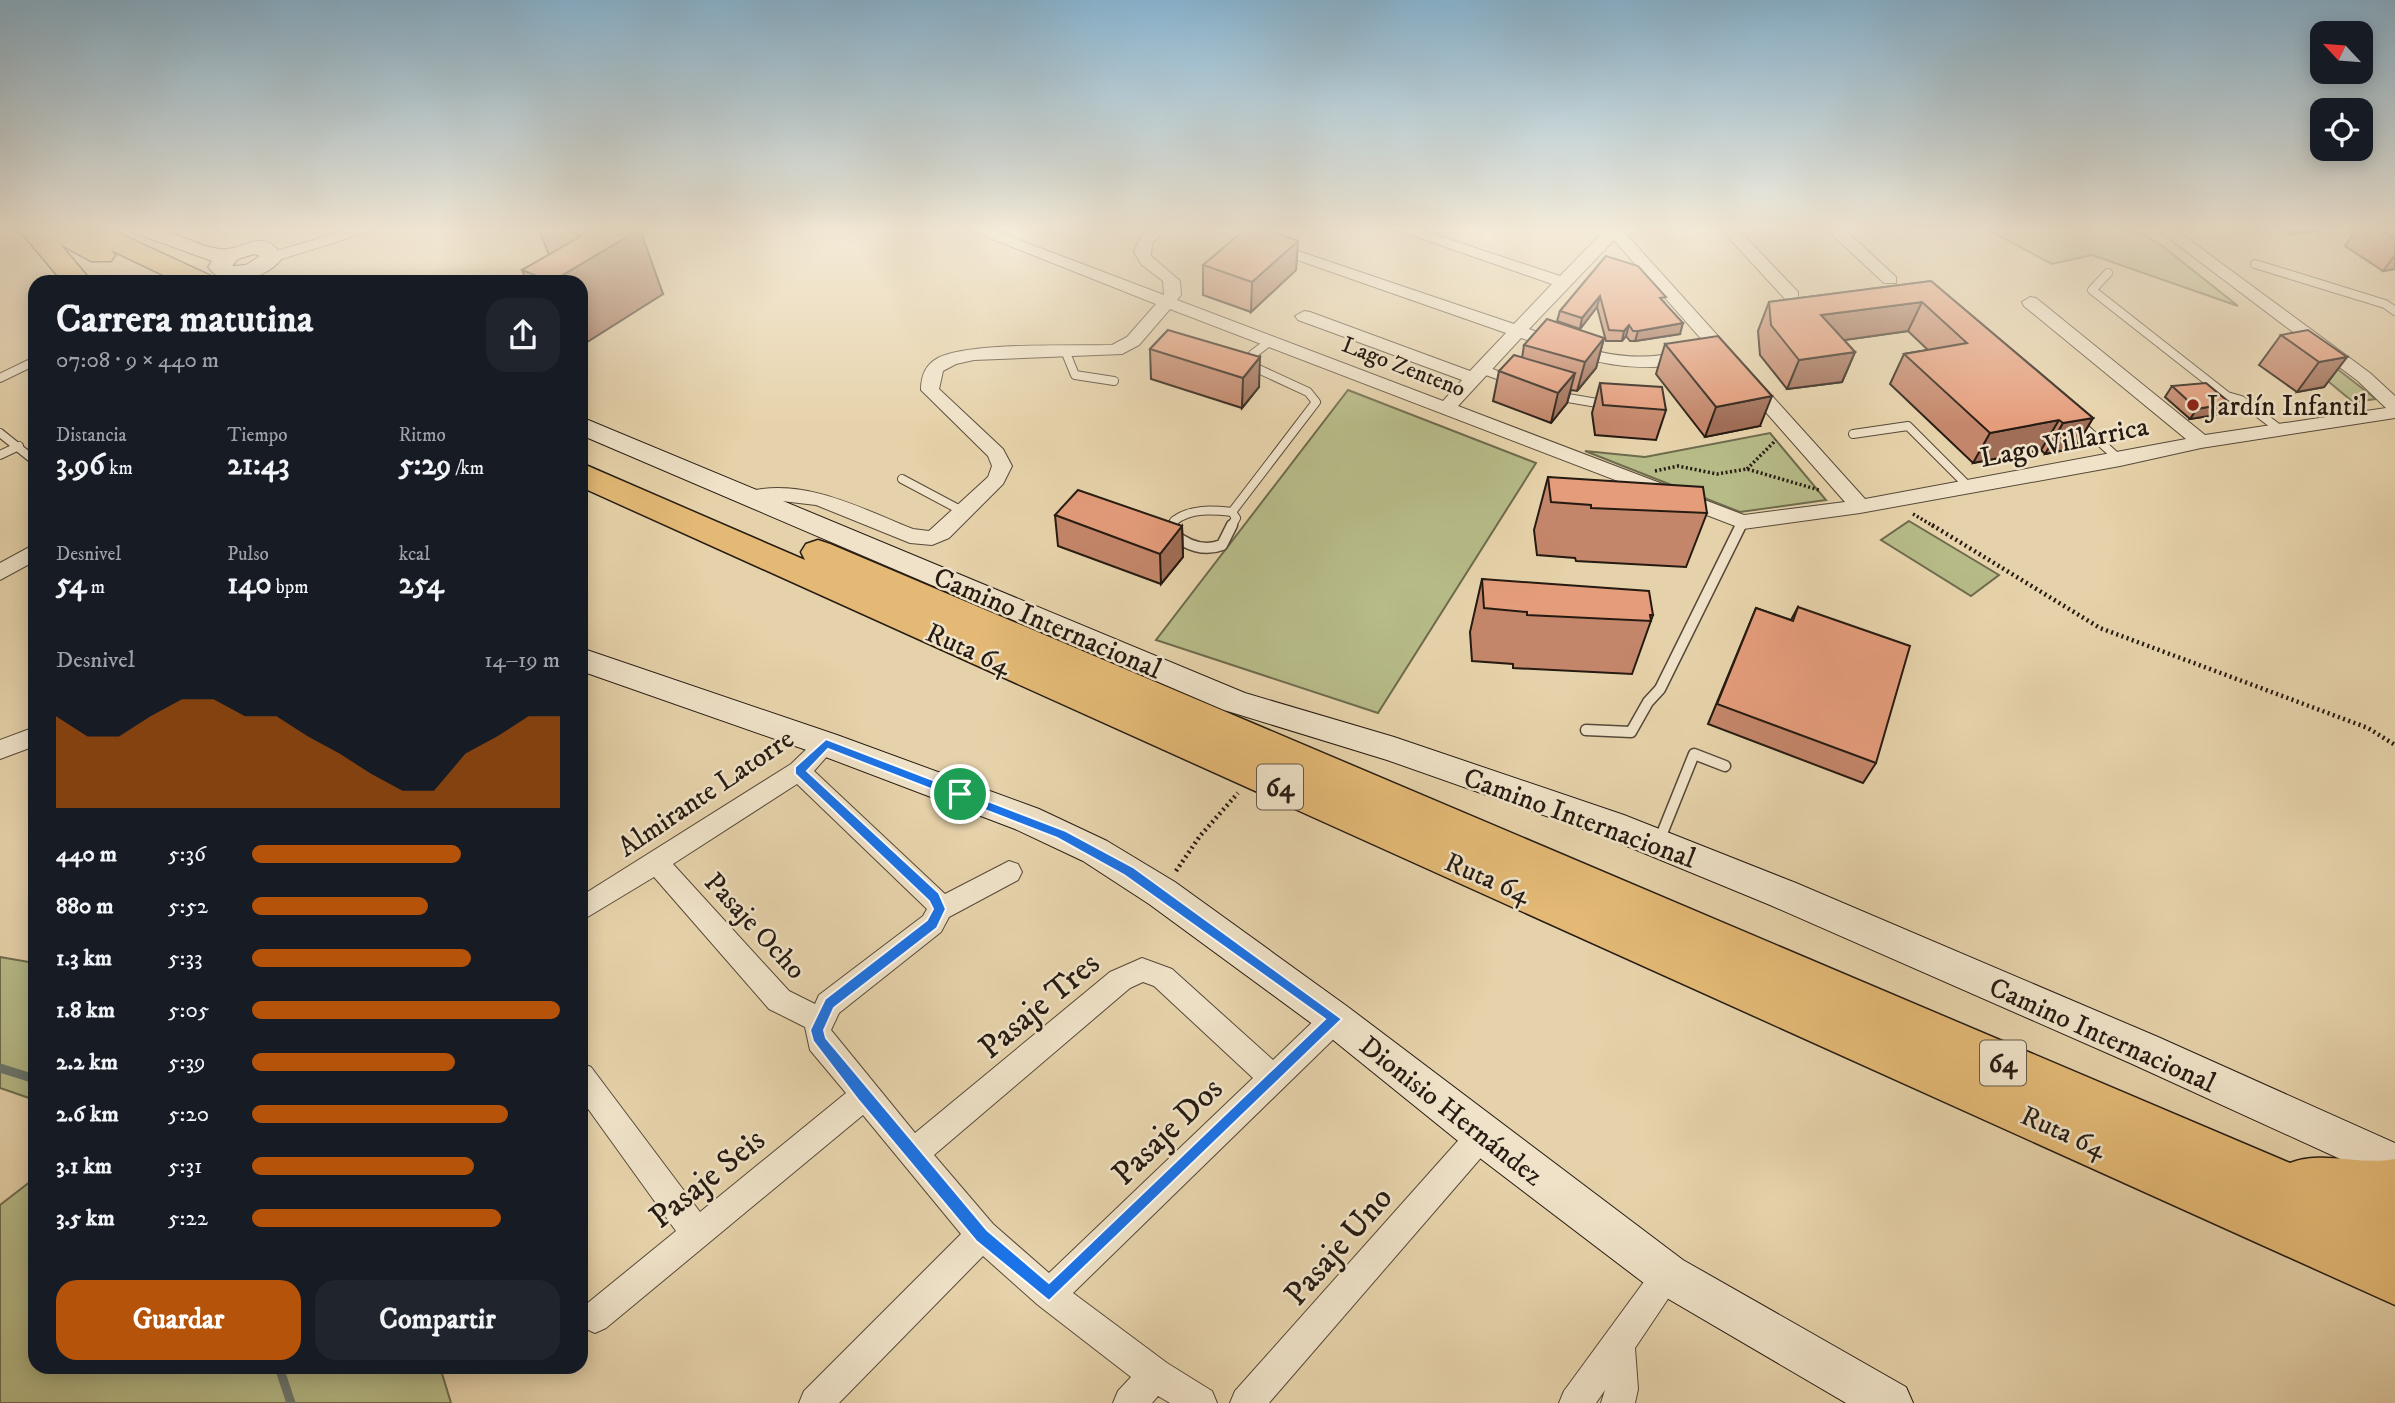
<!DOCTYPE html>
<html lang="es">
<head>
<meta charset="utf-8">
<style>
	body { margin:0; font-family:"IM FELL DW Pica",serif; background:#20242c; color:#f1f3f6; height:100vh; display:flex; flex-direction:column; font-size:26px; white-space:nowrap }
	* { box-sizing:border-box; margin:0 }
	p { font-size:23px; color:#9ea1a6 }
	.icon { flex:none; width:38px; height:38px; fill:none; stroke:currentColor; stroke-width:2; stroke-linecap:round; stroke-linejoin:round }
	.map { position:relative; flex:1; overflow:hidden }
	.panel { position:absolute; left:28px; top:275px; width:560px; height:1099px; display:flex; flex-direction:column; background:#171b24; border-radius:21px; box-shadow:0 4px 18px #0003 }
	.panel>* { flex:none }
	.needle { width:46px; rotate:296deg }
	.tools { position:absolute; left:2310px; top:21px; display:grid; gap:14px }
	.tools a { display:grid; place-items:center; width:63px; height:63px; border-radius:14px; background:#171b24; box-shadow:0 4px 18px #0003; font-size:35px }
	.pin { position:absolute; display:grid; place-items:center; width:60px; height:60px; color:#fff; margin:-30px; border:4px solid #fff; border-radius:50%; box-shadow:0 2px 7px #0007 }
	.round { display:grid; place-items:center; flex:none; width:74px; height:74px; border-radius:21px; background:#20242c }
	.head { display:flex; align-items:center; justify-content:space-between; height:119px; padding:0 28px }
	h1 { font-size:38px; font-weight:800; line-height:52px }
	.figures { display:grid; grid-template-columns:repeat(3,1fr); gap:10px; height:119px; padding:7px 28px }
	.figures div { display:grid; align-content:center }
	.figures b { font-size:30px; font-weight:800 }
	.figures small { font-size:19px; font-weight:400 }
	.figures p { font-size:19px }
	.chart { height:196px; padding:14px 28px }
	.chart p { display:flex; justify-content:space-between }
	.chart svg { width:100%; height:126px; margin-top:7px; fill:#b45309; opacity:.7 }
	.primary-button { display:flex; gap:14px; margin-top:auto; padding:14px 28px }
	.primary-button a { flex:1; height:80px; border-radius:21px; background:#b45309; color:#fff; font-size:28px; font-weight:800; line-height:80px; text-align:center }
	.primary-button a+a { background:#20242c; color:#f1f3f6 }
	ul { padding:0 28px; list-style:none; font-size:23px }
	li { display:grid; grid-template-columns:112px 84px 1fr; align-items:center; height:52px }
	li i { height:18px; border-radius:9px; background:#b45309 }
	.map>svg:first-child { display:block }
</style>
</head>
<body>
<div class="map">
<svg width="2395" height="1403" viewBox="0 0 2395 1403">
	<rect width="100%" height="100%" fill="#e6d2aa"/>
	<filter id="stains"><feTurbulence type="fractalNoise" baseFrequency=".00286" numOctaves="4"/><feColorMatrix values="0 0 0 0 .2 0 0 0 0 .09 0 0 0 0 .02 0 0 0 .5 -.17"/></filter>
	<radialGradient id="worn" r=".72"><stop offset=".6" stop-color="#630" stop-opacity="0"/><stop offset="1" stop-color="#630" stop-opacity=".3"/></radialGradient>
	<!-- green -->
	<g fill="#b6bb88" stroke="#6e6b4d" stroke-width="2">
		<path d="M 1982,227 L 2131,227 L 2161,245 L 2238,306 L 2092,255 L 2052,264 Z"/>
		<path d="M 2295,336 L 2376,399 L 2353,402 L 2281,342 Z"/>
		<path d="M 1348,390 L 1536,463 L 1378,713 L 1156,640 Z"/>
		<path d="M 1770,433 L 1826,500 L 1740,512 L 1585,451 L 1645,457 Z"/>
		<path d="M 1909,521 L 1999,575 L 1971,596 L 1881,540 Z"/>
		<path d="M 0,957 L 35,963 L 35,1100 L 0,1088 Z"/>
		<path d="M 35,1178 L 35,1367 L 440,1367 L 451,1403 L 0,1403 L 0,1205 Z"/>
	</g>
	<g fill="none" stroke-linecap="round" stroke-linejoin="round">
		<!-- stream -->
		<g stroke="#6a7871" stroke-width="9">
			<path d="M 0,1068 L 35,1079"/>
			<path d="M 279,1367 L 291,1403"/>
		</g>
		<!-- lane-far1 casing -->
		<g stroke="#564938" stroke-width="10">
			<g id="lane-far1">
				<path d="M 2255,264 L 2385,304 L 2395,311"/>
				<path d="M 2108,273 L 2092,290 L 2227,396 L 2241,400 L 2278,428"/>
				<path d="M 1066,353 L 1075,375 L 1114,381"/>
				<path d="M 1481,369 L 1511,380"/>
				<path d="M 0,378 L 35,361"/>
				<path d="M 1556,396 L 1609,405"/>
				<path d="M 2078,422 L 2120,460"/>
				<path d="M 0,433 L 35,461"/>
				<path d="M 1853,434 L 1908,426 L 1969,487"/>
				<path d="M 0,455 L 19,446"/>
				<path d="M 902,479 L 964,512"/>
				<path d="M 1232,512 L 1316,402 L 1308,392 L 1254,367 L 1250,361 L 1253,354 L 1269,342"/>
				<path d="M 1173,527 L 1174,521 C 1191,508 1212,510 1232,512 L 1236,518 L 1231,527"/>
				<path d="M 1740,527 L 1743,522"/>
			</g>
		</g>
		<!-- lane casing -->
		<g stroke="#564938" stroke-width="13">
			<g id="lane">
				<path d="M 1173,525 L 1172,533 C 1186,545 1204,552 1222,545 L 1232,525"/>
				<path d="M 1586,730 L 1631,732 L 1648,702 L 1660,689 L 1741,525"/>
				<path d="M 1659,841 L 1694,754 L 1725,766"/>
			</g>
		</g>
		<!-- street casing -->
		<g stroke="#564938" stroke-width="2">
			<g id="street">
				<path d="M 358,227 L 384,227 L 272,262 L 264,257 L 266,254 Z"/>
				<path d="M 962,227 L 985,227 L 1164,295 L 1163,281 L 1142,265 L 1134,252 L 1139,240 L 1150,227 L 1168,227 L 1152,243 L 1151,256 L 1180,281 L 1181,295 L 1177,300 L 1443,401 L 1462,380 L 1298,320 L 1295,316 L 1304,311 L 1310,312 L 1470,371 L 1506,333 L 1203,227 L 1227,227 L 1514,324 L 1552,284 L 1388,227 L 1412,227 L 1560,276 L 1605,230 L 1603,227 L 1652,227 L 1626,234 L 1865,499 L 2186,439 L 2024,306 L 2022,302 L 2030,297 L 2036,298 L 2205,435 L 2386,408 L 2358,381 L 2154,227 L 2172,227 L 2370,373 L 2395,396 L 2395,418 L 2201,448 L 2120,466 L 1860,513 L 1743,529 L 1170,309 L 1139,345 L 1122,354 L 974,360 L 956,364 L 943,371 L 939,389 L 1003,449 L 1012,466 L 1003,484 L 949,538 L 932,545 L 910,543 L 816,505 L 773,500 L 746,502 L 743,497 L 746,492 C 804,477 860,508 913,529 L 929,531 L 988,477 L 992,466 L 988,456 L 921,390 C 921,376 925,365 938,358 C 968,342 1074,346 1112,345 L 1127,337 L 1156,304 ZM 1614,240 L 1845,502 L 1744,515 L 1458,406 L 1521,338 C 1583,359 1629,377 1696,361 L 1699,357 C 1691,348 1674,354 1662,355 C 1614,362 1574,345 1529,329 Z"/>
				<path d="M 1719,227 L 1736,227 L 1798,292 L 1798,300 L 1786,300 Z"/>
				<path d="M 1824,227 L 1842,227 L 1896,277 L 1896,283 L 1884,283 Z"/>
				<path d="M 35,544 L 35,561 L 0,580 L 0,563 Z"/>
				<path d="M 35,727 L 35,746 L 0,759 L 0,740 Z"/>
				<path d="M 826,735 L 834,738 L 838,744 L 814,771 L 945,894 L 1009,861 L 1018,864 L 1022,872 L 1018,880 L 949,917 L 941,932 L 839,1013 L 831,1030 L 915,1133 L 1110,972 L 1142,958 L 1172,969 L 1273,1060 L 1325,1010 L 1335,1006 L 1345,1010 L 1349,1019 L 1345,1028 L 1073,1293 L 1167,1363 L 1212,1391 L 1217,1403 L 1170,1403 L 1158,1396 L 1152,1403 L 1113,1403 L 1118,1391 L 1131,1377 L 1038,1305 L 983,1256 L 839,1403 L 799,1403 L 804,1391 L 961,1234 L 863,1115 L 606,1328 L 595,1333 L 584,1328 L 581,1322 L 584,1306 L 676,1231 L 581,1099 L 581,1063 L 591,1067 L 700,1212 L 846,1093 L 810,1050 L 805,1027 L 769,1009 L 654,877 L 581,921 L 581,896 L 791,764 L 818,738 ZM 797,784 L 927,909 L 923,916 L 819,995 L 815,1004 L 789,991 L 673,864 ZM 1143,982 L 1154,986 L 1253,1078 L 1049,1273 L 993,1224 L 934,1155 L 1130,988 Z"/>
				<path d="M 1482,1121 L 1492,1125 L 1497,1135 L 1492,1145 L 1269,1403 L 1230,1403 L 1235,1391 L 1472,1125 Z"/>
				<path d="M 1668,1259 L 1679,1264 L 1684,1275 L 1635,1348 L 1638,1389 L 1635,1403 L 1601,1403 L 1605,1390 L 1596,1403 L 1559,1403 L 1564,1391 L 1657,1264 Z"/>
			</g>
		</g>
		<!-- secondary casing -->
		<g stroke="#261b12" stroke-width="2">
			<g id="secondary">
				<path d="M 129,227 C 140,227 153,225 162,229 C 181,235 200,247 220,249 C 246,252 261,224 283,257 C 269,278 225,292 208,267 L 212,261 L 132,232 ZM 254,254 L 260,256 L 246,265 L 232,266 L 238,259 Z"/>
				<path d="M 581,417 L 1245,693 L 1394,737 L 1624,815 L 1796,883 L 2158,1037 L 2395,1143 L 2395,1184 L 2130,1063 L 1770,905 L 1600,835 L 1387,760 L 1224,710 L 581,435 Z"/>
				<path d="M 581,648 L 837,735 L 1039,809 L 1107,841 L 1175,882 L 1348,1007 L 1683,1260 L 1906,1387 L 1913,1403 L 1846,1403 L 1653,1290 L 1468,1149 L 1322,1031 L 1149,904 L 1083,861 L 1015,829 L 815,753 L 581,671 Z"/>
			</g>
		</g>
		<!-- highway casing -->
		<g stroke="#261b12" stroke-width="3">
			<g id="highway">
				<path d="M 17,227 L 105,227 L 211,276 L 215,282 L 178,282 L 111,250 L 115,255 L 111,261 L 91,261 L 60,244 L 92,282 L 63,282 Z"/>
				<path d="M 581,463 L 805,560 L 801,552 L 806,544 L 818,540 L 830,544 L 2290,1163 C 2322,1150 2361,1166 2395,1159 L 2395,1305 L 581,487 Z"/>
			</g>
		</g>
		<!-- path-far1 -->
		<g stroke="#261b12" stroke-width="3.5" stroke-dasharray="2 2.5" stroke-linecap="butt">
			<path d="M 1747,469 L 1776,440"/>
			<path d="M 1655,471 L 1678,466 L 1717,474 L 1747,469 L 1819,490"/>
			<path d="M 1913,514 L 1935,527"/>
		</g>
		<!-- path -->
		<g stroke="#261b12" stroke-width="4.5" stroke-dasharray="2 3.5" stroke-linecap="butt">
			<path d="M 1932,525 L 2100,628 L 2368,728 L 2395,745"/>
			<path d="M 1176,871 L 1200,836 L 1238,793"/>
		</g>
		<!-- lane-far1 -->
		<use href="#lane-far1" stroke="#efe2c8" stroke-width="8"/>
		<!-- lane -->
		<use href="#lane" stroke="#efe2c8" stroke-width="10"/>
		<!-- street -->
		<use href="#street" fill="#efe2c8" fill-rule="evenodd"/>
		<!-- secondary -->
		<use href="#secondary" fill="#efe2c8" fill-rule="evenodd"/>
		<!-- highway -->
		<use href="#highway" fill="#e3b975" fill-rule="evenodd"/>
	</g>
	<!-- wall -->
	<g fill="#c4866a" stroke="#261b12" stroke-width="2">
		<path d="M 538,227 L 636,227 L 663,294 L 581,282 L 527,282 L 522,270 L 549,255 Z"/>
		<path d="M 2279,227 L 2321,227 L 2319,230 L 2290,235 Z"/>
		<path d="M 2358,227 L 2395,227 L 2395,269 L 2383,271 L 2345,246 Z"/>
		<path d="M 1298,241 L 1296,270 L 1251,312 L 1203,295 L 1203,265 Z"/>
		<path d="M 1606,256 L 1664,302 L 1680,334 L 1635,341 L 1630,341 L 1626,336 L 1622,341 L 1606,341 L 1597,307 L 1580,329 L 1557,321 L 1560,311 Z"/>
		<path d="M 1931,281 L 2093,418 L 2075,448 L 2045,454 L 2041,450 L 1973,463 L 1890,384 L 1904,354 L 1928,350 L 1908,331 L 1844,340 L 1855,352 L 1842,382 L 1787,389 L 1760,355 L 1758,331 L 1769,302 Z"/>
		<path d="M 1168,330 L 1259,387 L 1242,408 L 1151,379 L 1150,349 Z"/>
		<path d="M 2281,335 L 2347,357 L 2324,387 L 2297,392 L 2259,365 Z"/>
		<path d="M 1604,338 L 1596,368 L 1577,391 L 1571,390 L 1567,403 L 1551,423 L 1493,401 L 1499,371 L 1522,358 L 1524,345 Z"/>
		<path d="M 1665,344 L 1760,426 L 1705,437 L 1656,374 Z"/>
		<path d="M 1600,383 L 1666,410 L 1656,440 L 1595,435 L 1592,413 Z"/>
		<path d="M 2172,386 L 2222,414 L 2190,419 L 2165,397 Z"/>
		<path d="M 1548,477 L 1707,513 L 1686,567 L 1576,561 L 1575,558 L 1537,555 L 1534,530 Z"/>
		<path d="M 1055,515 L 1182,526 L 1183,557 L 1161,584 L 1058,546 Z"/>
		<path d="M 1482,579 L 1653,615 L 1632,674 L 1513,668 L 1513,664 L 1472,661 L 1470,632 Z"/>
		<path d="M 1798,607 L 1876,763 L 1863,783 L 1708,724 L 1756,608 L 1791,620 Z"/>
	</g>
	<!-- shaded-wall -->
	<g fill="#a06d56" stroke="#261b12" stroke-width="2">
		<path d="M 2295,227 L 2321,227 L 2319,230 L 2290,235 Z"/>
		<path d="M 640,229 L 663,294 L 581,346 L 581,282 L 551,282 Z"/>
		<path d="M 1298,241 L 1296,270 L 1251,312 L 1252,282 Z"/>
		<path d="M 2395,255 L 2395,269 L 2383,271 Z"/>
		<path d="M 1600,296 L 1597,307 L 1580,329 L 1582,318 Z"/>
		<path d="M 1922,302 L 1908,331 L 1809,345 L 1821,315 Z"/>
		<path d="M 1683,323 L 1680,334 L 1635,341 L 1638,331 Z"/>
		<path d="M 1629,325 L 1626,336 L 1622,341 L 1624,331 Z"/>
		<path d="M 1604,338 L 1596,368 L 1577,391 L 1585,362 Z"/>
		<path d="M 1855,352 L 1842,382 L 1787,389 L 1799,360 Z"/>
		<path d="M 1260,357 L 1259,387 L 1242,408 L 1243,378 Z"/>
		<path d="M 2347,357 L 2324,387 L 2297,392 L 2319,362 Z"/>
		<path d="M 1575,373 L 1567,403 L 1551,423 L 1558,393 Z"/>
		<path d="M 1772,396 L 1760,426 L 1705,437 L 1716,407 Z"/>
		<path d="M 2230,403 L 2222,414 L 2190,419 L 2197,409 Z"/>
		<path d="M 2093,418 L 2075,448 L 2045,454 L 2063,423 Z"/>
		<path d="M 2059,420 L 2041,450 L 1973,463 L 1990,433 Z"/>
		<path d="M 1182,526 L 1183,557 L 1161,584 L 1160,554 Z"/>
	</g>
	<!-- building -->
	<g fill="#e49c7b" stroke="#261b12" stroke-width="2">
		<path d="M 558,227 L 636,227 L 640,229 L 551,282 L 522,270 L 581,236 Z"/>
		<path d="M 1248,227 L 1258,227 L 1298,241 L 1252,282 L 1203,265 Z"/>
		<path d="M 2376,227 L 2395,227 L 2395,239 Z"/>
		<path d="M 1606,256 L 1638,266 L 1666,297 L 1660,298 L 1683,323 L 1638,331 L 1633,331 L 1629,325 L 1624,331 L 1609,330 L 1600,296 L 1582,318 L 1560,311 Z"/>
		<path d="M 1931,281 L 2093,418 L 2063,423 L 2059,420 L 1990,433 L 1904,354 L 1967,343 L 1922,302 L 1821,315 L 1855,352 L 1799,360 L 1771,325 L 1769,302 Z"/>
		<path d="M 1547,319 L 1604,338 L 1585,362 L 1524,345 Z"/>
		<path d="M 1168,330 L 1260,357 L 1243,378 L 1150,349 Z"/>
		<path d="M 2308,330 L 2347,357 L 2319,362 L 2281,335 Z"/>
		<path d="M 1718,336 L 1772,396 L 1716,407 L 1665,344 Z"/>
		<path d="M 1514,355 L 1575,373 L 1558,393 L 1499,371 Z"/>
		<path d="M 1600,383 L 1662,387 L 1666,410 L 1603,405 Z"/>
		<path d="M 2206,383 L 2230,403 L 2197,409 L 2172,386 Z"/>
		<path d="M 1548,477 L 1703,487 L 1707,513 L 1591,508 L 1591,505 L 1551,502 Z"/>
		<path d="M 1078,490 L 1182,526 L 1160,554 L 1055,515 Z"/>
		<path d="M 1482,579 L 1649,591 L 1653,615 L 1650,615 L 1651,621 L 1527,615 L 1527,612 L 1484,608 Z"/>
		<path d="M 1798,607 L 1910,646 L 1876,763 L 1717,704 L 1756,608 L 1793,621 Z"/>
	</g>
	<!-- sky -->
	<linearGradient id="sky" x2="0" y2="1"><stop stop-color="#88b5d2"/><stop offset="0.54" stop-color="#f4ebd9"/><stop offset="1" stop-color="#f4ebd9" stop-opacity="0"/></linearGradient>
	<rect width="2395" height="424" fill="url(#sky)"/>
	<!-- route -->
	<path fill="#1a73e8" stroke="#fff" stroke-width="2" fill-rule="evenodd" d="M 826,739 L 1066,831 L 1133,867 L 1342,1019 L 1049,1301 L 976,1241 L 859,1101 L 813,1041 L 810,1030 L 825,999 L 927,920 L 933,909 L 929,901 L 795,774 L 795,767 ZM 828,749 L 1057,838 L 1124,875 L 1325,1019 L 1049,1283 L 987,1230 L 826,1038 L 824,1030 L 834,1008 L 937,928 L 946,909 L 939,893 L 807,771 Z"/>
	<!-- markers -->
	<circle fill="#8f2418" stroke="#efe2c8" stroke-width="2.5" cx="2193" cy="405" r="7"/>
	<g text-anchor="middle" stroke-width="5" stroke-linejoin="round" paint-order="stroke">
		<!-- far-street labels -->
		<g font-size="23" fill="#261b12" stroke="#efe2c8">
			<text transform="translate(1404 366) rotate(21)" y="8">Lago Zenteno</text>
		</g>
		<!-- shield labels -->
		<g fill="#efe2c8" stroke="#625749" stroke-width="2">
			<rect x="1257" y="764.5" width="46" height="45" rx="5"/>
			<rect x="1980" y="1040.5" width="46" height="45" rx="5"/>
		</g>
		<g font-size="26" font-weight="bold" fill="#261b12">
			<text x="1280" y="796">64</text>
			<text x="2003" y="1072">64</text>
		</g>
		<!-- poi labels -->
		<g font-size="28" fill="#261b12" stroke="#efe2c8" text-anchor="start">
			<text x="2207" y="415">Jardín Infantil</text>
		</g>
		<!-- street labels -->
		<g font-size="28" fill="#261b12" stroke="#efe2c8">
			<text transform="translate(2064 441) rotate(-11)" y="10">Lago Villarrica</text>
			<text transform="translate(1048 622) rotate(23)" y="10">Camino Internacional</text>
			<text transform="translate(969 648) rotate(24)" y="10">Ruta 64</text>
			<text transform="translate(705 792) rotate(-34)" y="10">Almirante Latorre</text>
			<text transform="translate(1580 817) rotate(20)" y="10">Camino Internacional</text>
			<text transform="translate(1488 877) rotate(23)" y="10">Ruta 64</text>
			<text transform="translate(756 925) rotate(47)" y="10">Pasaje Ocho</text>
			<text transform="translate(2103 1034) rotate(24)" y="10">Camino Internacional</text>
			<text transform="translate(1452 1110) rotate(38)" y="10">Dionisio Hernández</text>
			<text transform="translate(2064 1131) rotate(24)" y="10">Ruta 64</text>
		</g>
		<!-- near-street labels -->
		<g font-size="33" fill="#261b12" stroke="#efe2c8">
			<text transform="translate(1038 1004) rotate(-40)" y="12">Pasaje Tres</text>
			<text transform="translate(1166 1130) rotate(-44)" y="12">Pasaje Dos</text>
			<text transform="translate(706 1177) rotate(-39)" y="12">Pasaje Seis</text>
			<text transform="translate(1337 1245) rotate(-49)" y="12">Pasaje Uno</text>
		</g>
	</g>
	<rect width="100%" height="100%" filter="url(#stains)"/>
	<rect width="100%" height="100%" fill="url(#worn)"/>
</svg>
<div class="tools">
<a><svg class="needle" viewBox="-14 -14 28 28"><path d="M0-13l5 13h-10z" fill="#e53935"/><path d="M0 13l5-13h-10z" fill="#9ea1a6"/></svg></a>
<a><svg class="icon" aria-label="locate" viewBox="0 0 24 24"><circle cx="12" cy="12" r="6"/><path d="M12 2v4M12 18v4M2 12h4M18 12h4"/></svg></a>
</div>
<div class="pin" style="left:960px;top:794px;background:#1e9e55"><svg class="icon" aria-label="arrive" viewBox="0 0 24 24"><path d="M6 21V4h12l-3 4 3 4H6"/></svg></div>
<section class="panel">
<div class="head"><div><h1>Carrera matutina</h1><p>07:08 · 9 × 440 m</p></div><a class="round"><svg class="icon" aria-label="share" viewBox="0 0 24 24"><path d="M12 15V3M7 8l5-5 5 5M5 13v7h14v-7"/></svg></a></div>
<div class="figures">
<div><p>Distancia</p><b>3.96<small> km</small></b></div>
<div><p>Tiempo</p><b>21:43</b></div>
<div><p>Ritmo</p><b>5:29<small> /km</small></b></div>
</div>
<div class="figures">
<div><p>Desnivel</p><b>54<small> m</small></b></div>
<div><p>Pulso</p><b>140<small> bpm</small></b></div>
<div><p>kcal</p><b>254</b></div>
</div>
<div class="chart"><p><span>Desnivel</span>14–19 m</p>
<svg viewBox="0 0 160 44" preserveAspectRatio="none"><path d="M0 44V12L10 19L20 19L30 12L40 6L50 6L60 12L70 12L80 19L90 25L100 32L110 38L120 38L130 25L140 19L150 12L160 12V44z"/></svg>
</div>
<ul>
<li><b>440 m</b>5:36<i style="width:68%"></i></li>
<li><b>880 m</b>5:52<i style="width:57%"></i></li>
<li><b>1.3 km</b>5:33<i style="width:71%"></i></li>
<li><b>1.8 km</b>5:05<i style="width:100%"></i></li>
<li><b>2.2 km</b>5:39<i style="width:66%"></i></li>
<li><b>2.6 km</b>5:20<i style="width:83%"></i></li>
<li><b>3.1 km</b>5:31<i style="width:72%"></i></li>
<li><b>3.5 km</b>5:22<i style="width:81%"></i></li>
</ul>
<div class="primary-button"><a>Guardar</a><a>Compartir</a></div>
</section>
</div>
</body>
</html>
